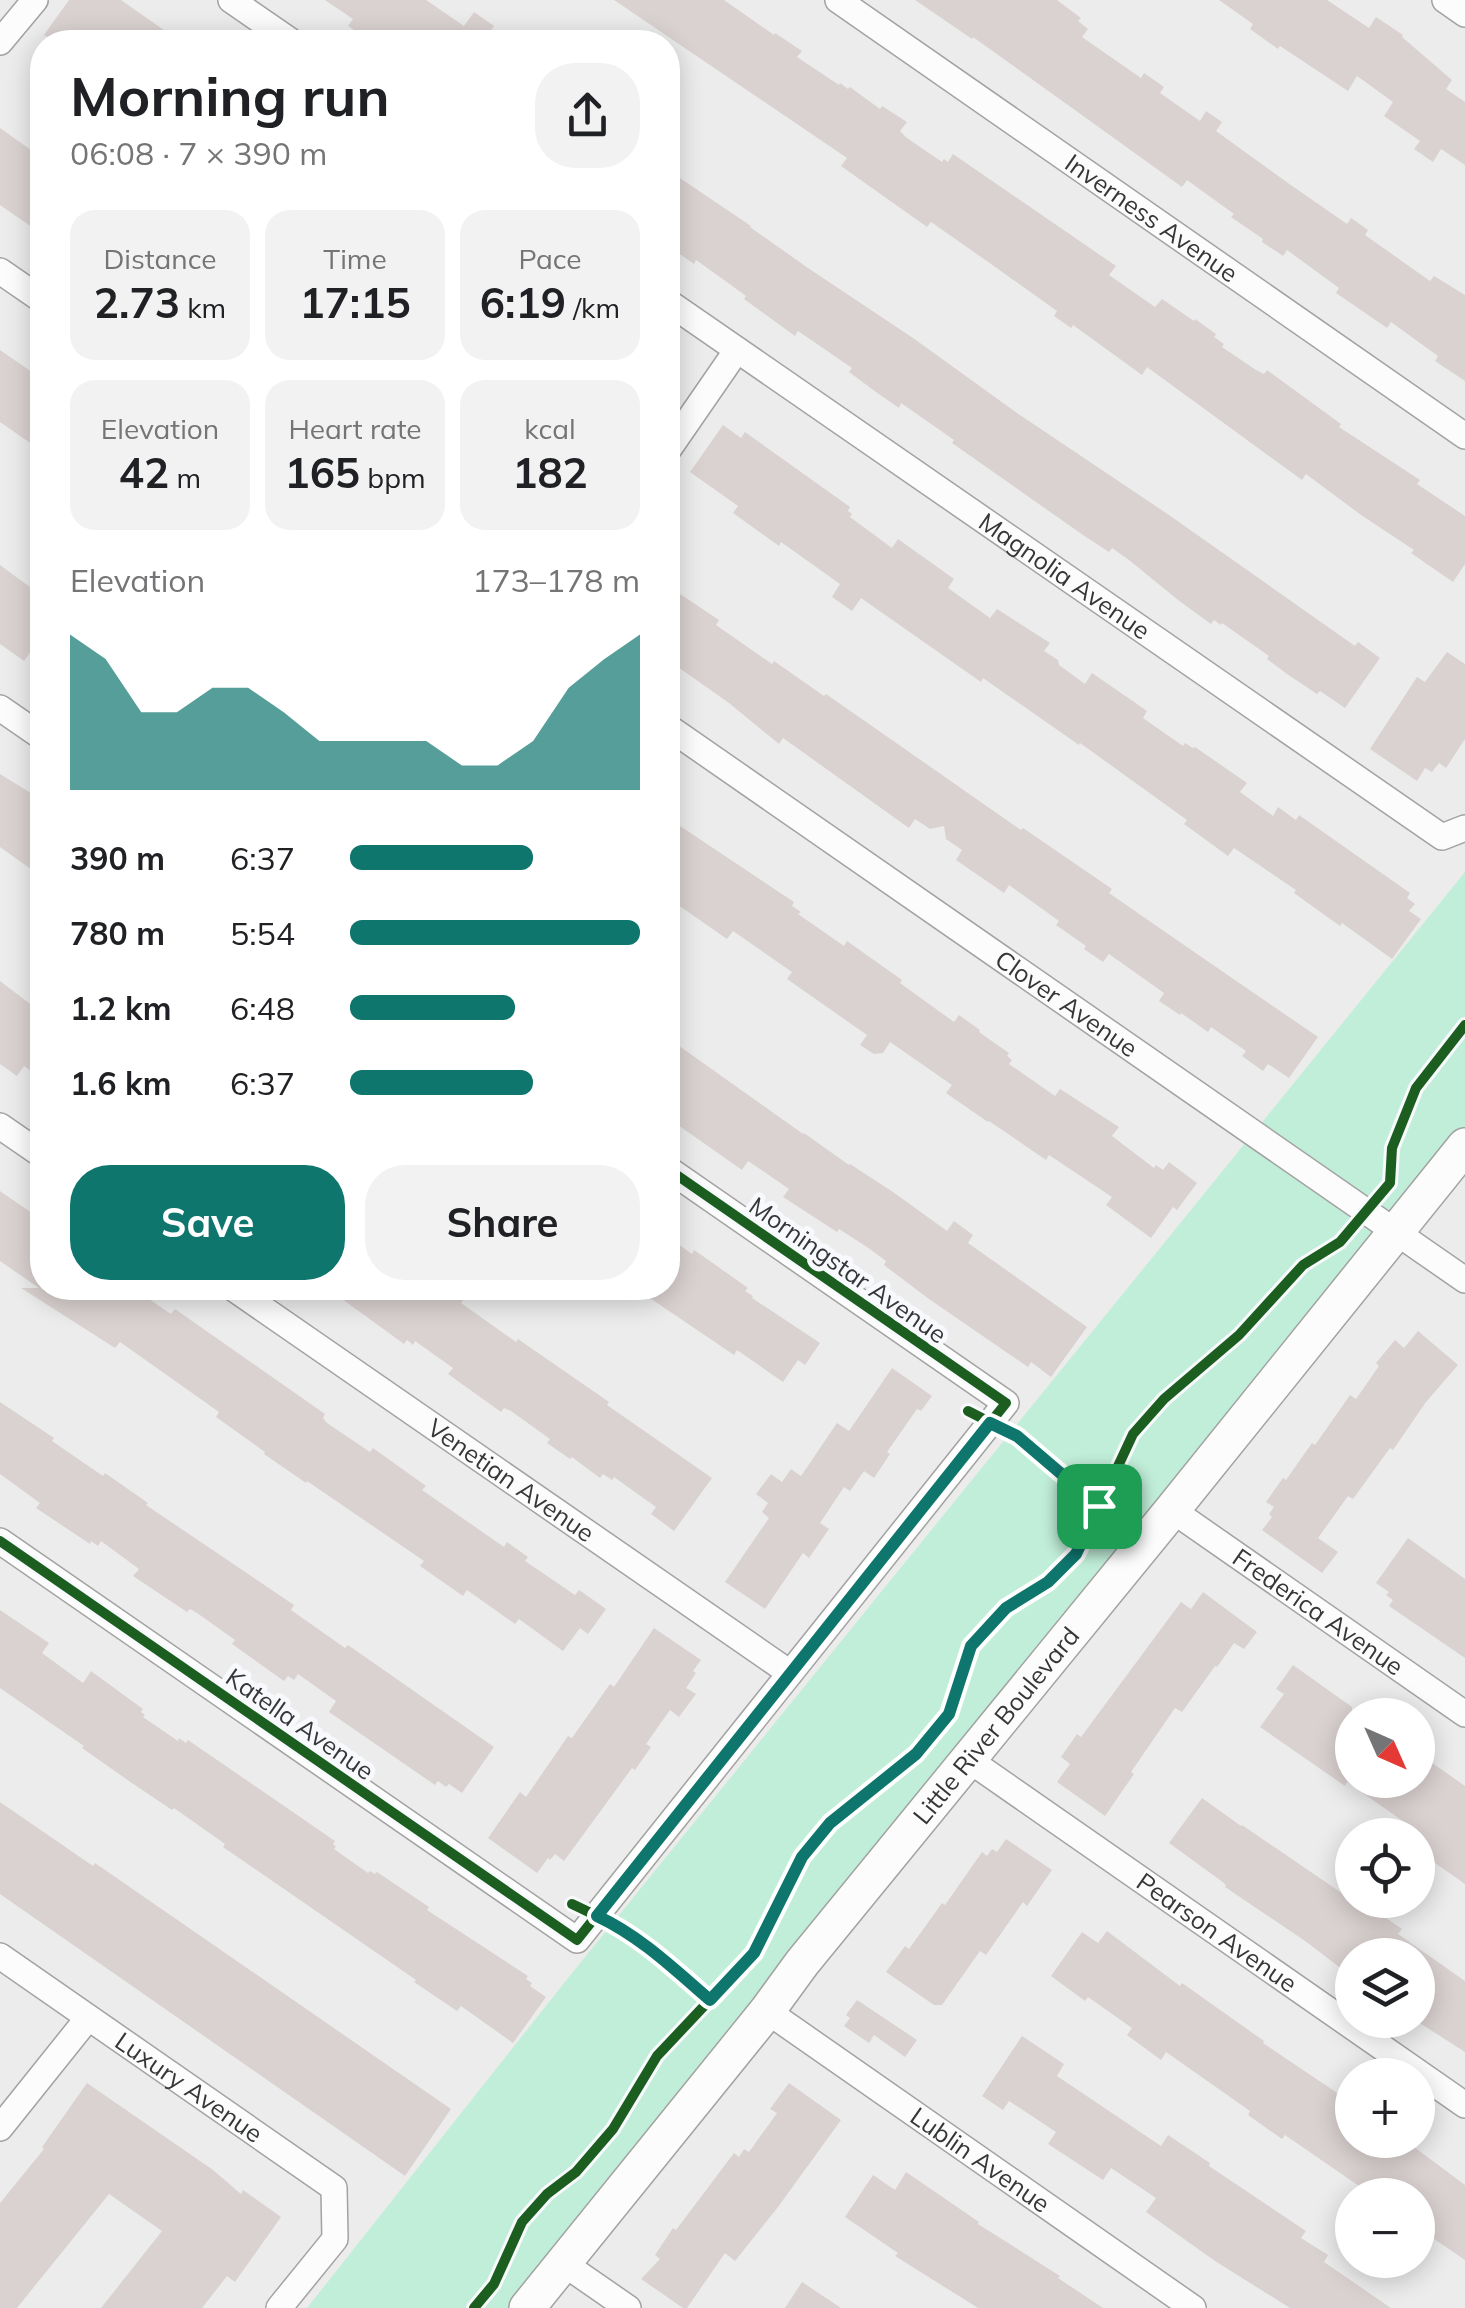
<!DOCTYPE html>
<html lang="en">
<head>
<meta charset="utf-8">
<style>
	body { margin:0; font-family:Mulish,sans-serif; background:#f2f2f2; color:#202124; height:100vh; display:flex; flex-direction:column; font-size:38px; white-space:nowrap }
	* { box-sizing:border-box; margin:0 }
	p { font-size:32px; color:#757577 }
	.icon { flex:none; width:55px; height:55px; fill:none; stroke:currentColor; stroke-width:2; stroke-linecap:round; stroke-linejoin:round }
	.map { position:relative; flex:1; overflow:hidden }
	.drawer { position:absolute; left:30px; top:30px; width:650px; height:1270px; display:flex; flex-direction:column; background:#fff; border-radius:40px; box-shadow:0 5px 25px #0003 }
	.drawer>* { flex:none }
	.needle { width:65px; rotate:135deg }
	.buttons { position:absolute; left:1335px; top:1698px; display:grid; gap:20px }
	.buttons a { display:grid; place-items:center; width:100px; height:100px; border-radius:50%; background:#fff; box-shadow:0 5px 25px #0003; font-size:50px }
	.pin { position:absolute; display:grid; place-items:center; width:85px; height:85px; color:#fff; margin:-42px; border-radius:20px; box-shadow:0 5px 15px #0006 }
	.round { display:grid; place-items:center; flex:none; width:105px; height:105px; border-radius:40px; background:#f2f2f2 }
	.head { display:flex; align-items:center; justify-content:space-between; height:170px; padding:0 40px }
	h1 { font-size:55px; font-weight:700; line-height:75px }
	.metrics { display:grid; grid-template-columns:repeat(3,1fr); gap:15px; height:170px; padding:10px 40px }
	.metrics div { display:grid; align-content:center; border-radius:25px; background:#f2f2f2; text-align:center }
	.metrics b { font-size:42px; font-weight:700 }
	.metrics small { font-size:28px; font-weight:400 }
	.metrics p { font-size:28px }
	.chart { height:280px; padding:20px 40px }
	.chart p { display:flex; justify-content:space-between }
	.chart svg { width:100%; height:180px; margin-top:10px; fill:#0f766e; opacity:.7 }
	.button { display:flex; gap:20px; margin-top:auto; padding:20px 40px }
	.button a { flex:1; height:115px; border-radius:40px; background:#0f766e; color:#fff; font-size:40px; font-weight:700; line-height:115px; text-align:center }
	.button a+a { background:#f2f2f2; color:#202124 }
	ul { padding:0 40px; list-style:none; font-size:32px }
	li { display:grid; grid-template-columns:160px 120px 1fr; align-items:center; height:75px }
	li i { height:25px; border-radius:12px; background:#0f766e }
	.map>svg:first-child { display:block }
</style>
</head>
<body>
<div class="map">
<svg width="1465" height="2308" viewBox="0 0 1465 2308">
	<rect width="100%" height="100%" fill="#ececed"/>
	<!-- green -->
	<path fill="#c1eed9" d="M 1465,872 L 1465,1146 L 527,2308 L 307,2308 L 568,1978 Z"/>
	<!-- building -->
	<g fill="#dad2d1">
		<path d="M 69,0 L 121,0 L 181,42 L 55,42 L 44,35 Z"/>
		<path d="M 325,0 L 426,0 L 464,26 L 474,12 L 494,26 L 484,40 L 488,42 L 372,42 L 348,26 L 353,19 Z"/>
		<path d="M 614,0 L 724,0 L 774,35 L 775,33 L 802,51 L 797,57 L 839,85 L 840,83 L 848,89 L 850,87 L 880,109 L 882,106 L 907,122 L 900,131 L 907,138 L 942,162 L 944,159 L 948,162 L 953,154 L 1116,266 L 1109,275 L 1155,307 L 1162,299 L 1194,321 L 1195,319 L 1216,334 L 1214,337 L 1224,344 L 1222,347 L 1256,370 L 1264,374 L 1267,370 L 1341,424 L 1339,427 L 1420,480 L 1417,484 L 1465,516 L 1465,564 L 1453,582 L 1411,553 L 1414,550 L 1361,515 L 1306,474 L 1302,480 L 1147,367 L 1142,375 L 1073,325 L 1071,328 L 1054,316 L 1057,311 L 991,264 L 931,222 L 927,227 L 841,166 L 847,158 Z"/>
		<path d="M 915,0 L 1057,0 L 1081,18 L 1078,21 L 1088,29 L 1082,37 L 1141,78 L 1144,73 L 1164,87 L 1160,93 L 1200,121 L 1206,111 L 1222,122 L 1216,131 L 1288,183 L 1347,224 L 1351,218 L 1368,230 L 1365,235 L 1430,281 L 1434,276 L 1465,295 L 1465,381 L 1435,361 L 1438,356 L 1391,322 L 1387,328 L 1336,293 L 1339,288 L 1287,250 L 1283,256 L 1262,242 L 1263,239 L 1231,217 L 1234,214 L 1187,180 L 1182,187 L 973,37 L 972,39 Z"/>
		<path d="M 1219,0 L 1327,0 L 1369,28 L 1376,17 L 1403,35 L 1402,37 L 1452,80 L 1446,89 L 1465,102 L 1465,165 L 1441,149 L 1433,162 L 1414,149 L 1420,141 L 1384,116 L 1393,102 L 1357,76 L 1348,91 L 1280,46 L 1278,49 L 1250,29 L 1253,24 Z"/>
		<path d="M 0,128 L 42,158 L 42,234 L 0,205 Z"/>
		<path d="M 668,170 L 751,226 L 750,227 L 808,268 L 913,338 L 1017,413 L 1169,515 L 1355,646 L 1358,642 L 1380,658 L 1345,708 L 1320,691 L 1317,694 L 1287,674 L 1267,659 L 1269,656 L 1222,623 L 1221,625 L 1214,620 L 1211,624 L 1178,600 L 1129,560 L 1112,548 L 1109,552 L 1083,535 L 952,443 L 954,440 L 901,403 L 899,408 L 876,392 L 849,372 L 852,368 L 798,331 L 795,336 L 744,299 L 746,296 L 724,280 L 696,260 L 694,264 L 668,246 Z"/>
		<path d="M 0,350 L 42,379 L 42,451 L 0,422 Z"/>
		<path d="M 723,425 L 741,438 L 745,432 L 850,507 L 848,511 L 852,514 L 850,517 L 892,548 L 898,539 L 954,579 L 948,588 L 990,618 L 997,609 L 1050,643 L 1044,651 L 1058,660 L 1059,665 L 1085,684 L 1092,673 L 1124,695 L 1147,711 L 1143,718 L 1183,746 L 1185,743 L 1193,748 L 1195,747 L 1247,783 L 1240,792 L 1273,816 L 1278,807 L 1296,820 L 1299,815 L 1410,893 L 1407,898 L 1415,904 L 1409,911 L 1421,919 L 1392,959 L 1342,923 L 1340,926 L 1294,893 L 1296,890 L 1234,848 L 1228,856 L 1184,824 L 1187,820 L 1080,743 L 1079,745 L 983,678 L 981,682 L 861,598 L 852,611 L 832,597 L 840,584 L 781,542 L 779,546 L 733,513 L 738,506 L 690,472 Z"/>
		<path d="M 0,565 L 42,596 L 42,636 L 24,661 L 0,644 Z"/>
		<path d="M 668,586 L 719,620 L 716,625 L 772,664 L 774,661 L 824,696 L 826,694 L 1021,830 L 1023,828 L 1112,889 L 1109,893 L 1171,936 L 1318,1037 L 1289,1078 L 1268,1064 L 1263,1071 L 1242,1056 L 1246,1051 L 1211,1027 L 1208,1032 L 1181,1013 L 1180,1015 L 1159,1001 L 1164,993 L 1109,954 L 1103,962 L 1084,949 L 1086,946 L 1056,925 L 1059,921 L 1009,885 L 1004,893 L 956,860 L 962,850 L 946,839 L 944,826 L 930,829 L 915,819 L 909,828 L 783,738 L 779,744 L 729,703 L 668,660 Z"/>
		<path d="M 1447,652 L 1465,664 L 1465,739 L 1446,768 L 1439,763 L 1432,772 L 1425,768 L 1417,781 L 1370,749 L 1417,677 L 1425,682 Z"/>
		<path d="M 0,774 L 42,800 L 42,877 L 0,847 Z"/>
		<path d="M 668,818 L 794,902 L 792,906 L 801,912 L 798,914 L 844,946 L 847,941 L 902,980 L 900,983 L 954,1022 L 959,1015 L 980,1030 L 979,1032 L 1009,1053 L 1007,1056 L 1012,1060 L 1009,1064 L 1055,1096 L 1060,1089 L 1119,1127 L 1112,1136 L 1154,1168 L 1156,1165 L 1163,1170 L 1169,1162 L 1197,1183 L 1177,1210 L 1173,1207 L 1151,1238 L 1106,1205 L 1112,1197 L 1049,1155 L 1046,1160 L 989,1121 L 988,1122 L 946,1093 L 952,1085 L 890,1042 L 883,1053 L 874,1054 L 860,1045 L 867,1035 L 787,979 L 792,972 L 733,931 L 727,939 L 668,898 Z"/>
		<path d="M 0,981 L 42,1013 L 42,1079 L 24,1066 L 17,1076 L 0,1064 Z"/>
		<path d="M 668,1038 L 803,1134 L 804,1133 L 849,1165 L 850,1164 L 893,1192 L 947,1231 L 954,1221 L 973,1235 L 968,1243 L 1087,1327 L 1051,1377 L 1031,1362 L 1028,1367 L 929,1299 L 884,1265 L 886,1261 L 867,1247 L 839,1229 L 837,1232 L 783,1197 L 789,1189 L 763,1171 L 748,1161 L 742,1170 L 668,1118 Z"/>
		<path d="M 0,1191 L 42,1220 L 42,1288 L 133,1288 L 171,1314 L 175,1309 L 325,1414 L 323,1418 L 327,1423 L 370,1452 L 373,1448 L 426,1486 L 422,1490 L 504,1547 L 507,1542 L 528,1557 L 525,1561 L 575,1595 L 579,1590 L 606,1609 L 588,1634 L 580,1628 L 563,1651 L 519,1619 L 515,1624 L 467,1590 L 463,1596 L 420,1566 L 424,1561 L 307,1481 L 306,1483 L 264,1454 L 265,1452 L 216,1417 L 219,1412 L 120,1342 L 115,1348 L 21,1288 L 39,1288 L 0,1261 Z"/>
		<path d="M 668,1237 L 692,1254 L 694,1250 L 717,1266 L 748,1288 L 745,1291 L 753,1296 L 752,1298 L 820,1343 L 805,1365 L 798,1360 L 783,1382 L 737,1350 L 734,1355 L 635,1288 L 668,1288 Z"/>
		<path d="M 327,1288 L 444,1288 L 463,1301 L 461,1303 L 516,1342 L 518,1339 L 609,1402 L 607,1405 L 712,1478 L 674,1531 L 651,1514 L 656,1507 L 614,1477 L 612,1480 L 603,1474 L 600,1478 L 572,1457 L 570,1459 L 547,1443 L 550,1439 L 511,1411 L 504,1408 L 501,1412 L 448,1374 L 453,1368 L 415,1341 L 413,1345 L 407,1340 L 404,1344 Z"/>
		<path d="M 1418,1331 L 1458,1365 L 1426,1402 L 1393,1450 L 1390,1448 L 1353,1499 L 1348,1496 L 1318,1538 L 1338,1552 L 1322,1573 L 1262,1530 L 1272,1517 L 1269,1514 L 1274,1507 L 1266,1502 L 1283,1478 L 1286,1480 L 1312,1443 L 1315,1445 L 1350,1395 L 1356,1399 L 1379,1366 L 1376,1363 L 1395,1340 L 1404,1348 Z"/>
		<path d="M 892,1368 L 932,1396 L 921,1411 L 917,1409 L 887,1452 L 890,1454 L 874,1478 L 864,1471 L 850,1491 L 844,1487 L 820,1523 L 829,1529 L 809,1558 L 803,1553 L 765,1609 L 725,1582 L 769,1518 L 762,1512 L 768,1503 L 756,1494 L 771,1474 L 782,1482 L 791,1469 L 801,1476 L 837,1423 L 849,1431 Z"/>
		<path d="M 0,1402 L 54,1438 L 52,1441 L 103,1476 L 105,1473 L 148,1503 L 146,1505 L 294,1605 L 291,1610 L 345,1648 L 348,1645 L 494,1747 L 462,1793 L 449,1784 L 446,1787 L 438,1781 L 435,1785 L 329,1712 L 336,1701 L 298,1674 L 294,1680 L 288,1676 L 284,1681 L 232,1644 L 235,1640 L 197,1613 L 190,1609 L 187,1612 L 133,1576 L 139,1569 L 101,1541 L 98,1546 L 91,1541 L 90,1544 L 36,1508 L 40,1503 L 0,1474 Z"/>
		<path d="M 1408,1538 L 1465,1579 L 1465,1658 L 1389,1606 L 1393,1600 L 1386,1595 L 1389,1592 L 1376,1583 Z"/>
		<path d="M 1203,1592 L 1257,1632 L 1244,1649 L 1234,1643 L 1217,1667 L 1215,1666 L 1182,1712 L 1175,1708 L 1131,1772 L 1134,1774 L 1105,1816 L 1057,1782 L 1070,1764 L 1061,1757 L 1077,1734 L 1081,1737 L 1181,1602 L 1191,1609 Z"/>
		<path d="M 0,1610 L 49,1643 L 42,1653 L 83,1683 L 91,1671 L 143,1709 L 141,1712 L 145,1715 L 143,1717 L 178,1741 L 179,1738 L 186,1743 L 188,1740 L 335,1841 L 333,1844 L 336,1847 L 334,1849 L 368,1873 L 370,1871 L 375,1874 L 377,1872 L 429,1907 L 427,1910 L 528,1976 L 526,1979 L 532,1983 L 530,1986 L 546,1997 L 513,2043 L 461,2006 L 457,2011 L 414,1982 L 416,1980 L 223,1847 L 225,1844 L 174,1808 L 172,1810 L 129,1781 L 82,1748 L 84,1746 L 0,1688 Z"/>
		<path d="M 654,1628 L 701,1660 L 693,1671 L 696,1673 L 686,1688 L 696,1694 L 679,1717 L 670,1710 L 646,1744 L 651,1747 L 635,1770 L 632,1768 L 564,1861 L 555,1854 L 550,1860 L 548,1858 L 537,1873 L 488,1838 L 520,1792 L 526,1797 L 568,1736 L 572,1738 L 610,1684 L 614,1687 Z"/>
		<path d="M 1293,1665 L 1352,1707 L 1352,1775 L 1349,1780 L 1418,1780 L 1418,1753 L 1465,1786 L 1465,1884 L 1418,1851 L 1418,1835 L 1408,1830 L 1410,1826 L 1347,1782 L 1345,1786 L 1260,1727 L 1284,1694 L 1276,1689 Z"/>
		<path d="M 1202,1798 L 1241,1826 L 1242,1825 L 1365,1909 L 1367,1905 L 1402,1929 L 1398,1934 L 1465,1981 L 1465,2052 L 1418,2022 L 1418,1955 L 1352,1955 L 1352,1977 L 1308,1943 L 1225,1887 L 1226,1885 L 1220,1880 L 1169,1843 Z"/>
		<path d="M 0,1802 L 93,1866 L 95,1863 L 451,2109 L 405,2176 L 0,1894 Z"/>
		<path d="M 1006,1839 L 1052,1870 L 1027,1906 L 1023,1902 L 986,1955 L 980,1951 L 942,2005 L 934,2005 L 886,1972 L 905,1946 L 909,1949 L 942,1903 L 945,1905 L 982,1852 L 987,1856 L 992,1849 L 997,1852 Z"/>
		<path d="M 1107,1931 L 1180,1986 L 1182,1983 L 1264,2041 L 1263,2043 L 1352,2103 L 1352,2140 L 1389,2140 L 1401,2149 L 1406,2141 L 1465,2185 L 1465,2260 L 1418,2228 L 1418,2195 L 1372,2195 L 1285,2135 L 1282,2139 L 1248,2115 L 1250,2111 L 1166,2052 L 1161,2060 L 1127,2035 L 1132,2028 L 1088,1997 L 1085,2001 L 1051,1976 L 1082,1932 L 1098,1943 Z"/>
		<path d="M 857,2000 L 917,2040 L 905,2057 L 874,2035 L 869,2043 L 844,2026 L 850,2018 L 846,2015 Z"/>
		<path d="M 1022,2036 L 1064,2064 L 1057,2076 L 1161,2146 L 1168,2135 L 1210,2163 L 1209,2166 L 1306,2231 L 1301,2238 L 1328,2255 L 1324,2262 L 1391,2308 L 1290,2308 L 1215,2261 L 1146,2212 L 1156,2198 L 1111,2168 L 1103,2180 L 1048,2144 L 1056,2132 L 1009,2101 L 1003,2110 L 982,2096 Z"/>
		<path d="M 87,2083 L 213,2170 L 241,2194 L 243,2190 L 281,2217 L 235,2282 L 227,2276 L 202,2308 L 101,2308 L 162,2231 L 109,2194 L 17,2308 L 0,2308 L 0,2203 L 44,2149 L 42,2147 Z"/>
		<path d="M 789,2083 L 841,2120 L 778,2207 L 735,2261 L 725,2253 L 687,2308 L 683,2308 L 641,2279 L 660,2259 L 655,2255 L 673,2228 L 676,2230 L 734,2153 L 739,2157 L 744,2149 L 749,2152 L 777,2113 L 770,2109 Z"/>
		<path d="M 906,2172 L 979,2222 L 978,2224 L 1060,2276 L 1058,2278 L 1103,2308 L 978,2308 L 895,2256 L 898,2253 L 845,2217 L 873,2175 L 895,2190 Z"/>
		<path d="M 802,2282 L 841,2308 L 785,2308 Z"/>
	</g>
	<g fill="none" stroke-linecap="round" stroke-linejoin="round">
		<!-- street casing -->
		<g stroke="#a2a2a3" stroke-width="28">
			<g id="street">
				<path d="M 231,0 L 292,42"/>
				<path id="s1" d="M 838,0 L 1465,436"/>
				<path d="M 1445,0 L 1465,14"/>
				<path d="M 0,42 L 35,0"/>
				<path d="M 0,271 L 42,300"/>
				<path id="s2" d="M 668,302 L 1442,837 L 1465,828"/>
				<path d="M 668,450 L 737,350"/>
				<path d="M 0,708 L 42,737"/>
				<path id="s3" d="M 668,727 L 1465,1280"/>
				<path d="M 0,1126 L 42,1155"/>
				<path id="s4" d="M 233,1288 L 790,1673"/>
				<path id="s5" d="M 1172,1510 L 1465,1714"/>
				<path d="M 0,1541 L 577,1940 L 1006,1403 L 668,1169"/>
				<path id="s6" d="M 969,1760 L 1465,2105"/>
				<path id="s7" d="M 0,1956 L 334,2188 L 335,2239 L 279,2308"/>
				<path id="s8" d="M 767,2011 L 1193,2308"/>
				<path d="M 0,2128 L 88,2018"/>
				<path d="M 563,2263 L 628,2308"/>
			</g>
		</g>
		<!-- secondary casing -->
		<g stroke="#a2a2a3" stroke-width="38">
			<g id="secondary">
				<path id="s9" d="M 527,2308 L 767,2011 L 802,1963 L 1172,1510 L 1465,1146"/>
			</g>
		</g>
		<!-- street -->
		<use href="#street" stroke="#fcfcfc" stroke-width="25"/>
		<!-- secondary -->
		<use href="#secondary" stroke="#fcfcfc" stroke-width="35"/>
		<!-- cycleway casing -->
		<g stroke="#f8f9fc" stroke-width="16">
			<g id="cycleway">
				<path d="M 968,1411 L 1017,1436 L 1099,1507"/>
				<path d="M 0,1541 L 577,1940 L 1006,1403 L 668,1169"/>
				<path d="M 572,1904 L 616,1925 L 654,1952 L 710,2000"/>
				<path d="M 474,2308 L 494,2284 L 522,2222 L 547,2194 L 576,2172 L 613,2129 L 657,2056 L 754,1953 L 802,1857 L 830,1823 L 916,1754 L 949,1714 L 971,1646 L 1006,1609 L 1048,1582 L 1077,1554 L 1133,1434 L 1164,1399 L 1239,1335 L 1303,1265 L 1340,1242 L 1390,1183 L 1392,1148 L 1416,1088 L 1465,1025"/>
			</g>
		</g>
		<!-- cycleway -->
		<use href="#cycleway" stroke="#1b5e20" stroke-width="10"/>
	</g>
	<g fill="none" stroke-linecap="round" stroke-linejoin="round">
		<!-- route casing -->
		<g stroke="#fff" stroke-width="20">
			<path id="route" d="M 990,1423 L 1017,1436 L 1099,1506 L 1076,1554 L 1048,1582 L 1006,1608 L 971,1646 L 949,1714 L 916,1754 L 830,1823 L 802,1857 L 754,1953 L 710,2000 C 674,1969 640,1936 597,1916 Z"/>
		</g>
		<!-- route -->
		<use href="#route" stroke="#0f766e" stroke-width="12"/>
	</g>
	<g text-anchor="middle" stroke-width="10" stroke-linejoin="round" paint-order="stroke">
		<!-- street labels -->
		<g font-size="25" fill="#353637" stroke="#f8f9fc">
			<text dy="9" stroke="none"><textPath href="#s1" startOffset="382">Inverness Avenue</textPath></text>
			<text dy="9" stroke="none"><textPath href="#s2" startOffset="482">Magnolia Avenue</textPath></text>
			<text dy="9" stroke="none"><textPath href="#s3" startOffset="485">Clover Avenue</textPath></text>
			<text transform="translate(848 1270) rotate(35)" y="9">Morningstar Avenue</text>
			<text dy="9" stroke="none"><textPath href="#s4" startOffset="338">Venetian Avenue</textPath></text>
			<text dy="9" stroke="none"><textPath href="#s5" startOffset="178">Frederica Avenue</textPath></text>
			<text transform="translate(300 1724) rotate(35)" y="9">Katella Avenue</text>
			<text dy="9" stroke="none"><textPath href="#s9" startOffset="748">Little River Boulevard</textPath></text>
			<text dy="9" stroke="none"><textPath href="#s6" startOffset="302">Pearson Avenue</textPath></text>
			<text dy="9" stroke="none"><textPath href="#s7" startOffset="230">Luxury Avenue</textPath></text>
			<text dy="9" stroke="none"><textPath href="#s8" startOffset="260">Lublin Avenue</textPath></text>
		</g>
	</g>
</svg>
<div class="buttons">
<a><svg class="needle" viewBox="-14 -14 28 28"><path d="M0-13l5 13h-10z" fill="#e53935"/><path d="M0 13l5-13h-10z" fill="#757577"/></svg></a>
<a><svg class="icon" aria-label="locate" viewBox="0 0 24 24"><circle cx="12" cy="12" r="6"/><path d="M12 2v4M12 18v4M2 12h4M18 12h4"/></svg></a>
<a><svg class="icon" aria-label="layers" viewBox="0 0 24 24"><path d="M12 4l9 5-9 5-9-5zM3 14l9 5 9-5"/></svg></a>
<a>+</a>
<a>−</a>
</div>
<div class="pin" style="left:1099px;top:1506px;background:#1e9e55"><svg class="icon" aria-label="arrive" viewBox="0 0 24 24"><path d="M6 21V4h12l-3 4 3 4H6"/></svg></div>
<section class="drawer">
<div class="head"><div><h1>Morning run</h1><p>06:08 · 7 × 390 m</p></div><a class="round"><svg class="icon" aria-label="share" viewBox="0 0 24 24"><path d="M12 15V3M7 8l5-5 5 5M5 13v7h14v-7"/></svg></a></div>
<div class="metrics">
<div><p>Distance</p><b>2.73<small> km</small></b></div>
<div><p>Time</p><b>17:15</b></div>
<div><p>Pace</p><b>6:19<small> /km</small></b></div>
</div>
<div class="metrics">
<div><p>Elevation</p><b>42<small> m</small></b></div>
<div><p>Heart rate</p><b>165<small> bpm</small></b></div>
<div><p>kcal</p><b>182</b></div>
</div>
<div class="chart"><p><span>Elevation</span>173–178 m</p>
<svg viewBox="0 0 160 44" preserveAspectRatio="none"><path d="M0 44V6L10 12L20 25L30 25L40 19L50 19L60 25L70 32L80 32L90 32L100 32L110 38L120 38L130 32L140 19L150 12L160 6V44z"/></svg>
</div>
<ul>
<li><b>390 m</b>6:37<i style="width:63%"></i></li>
<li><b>780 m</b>5:54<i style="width:100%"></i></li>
<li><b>1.2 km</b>6:48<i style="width:57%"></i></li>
<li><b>1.6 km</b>6:37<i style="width:63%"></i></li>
</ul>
<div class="button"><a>Save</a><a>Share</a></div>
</section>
</div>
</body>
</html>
